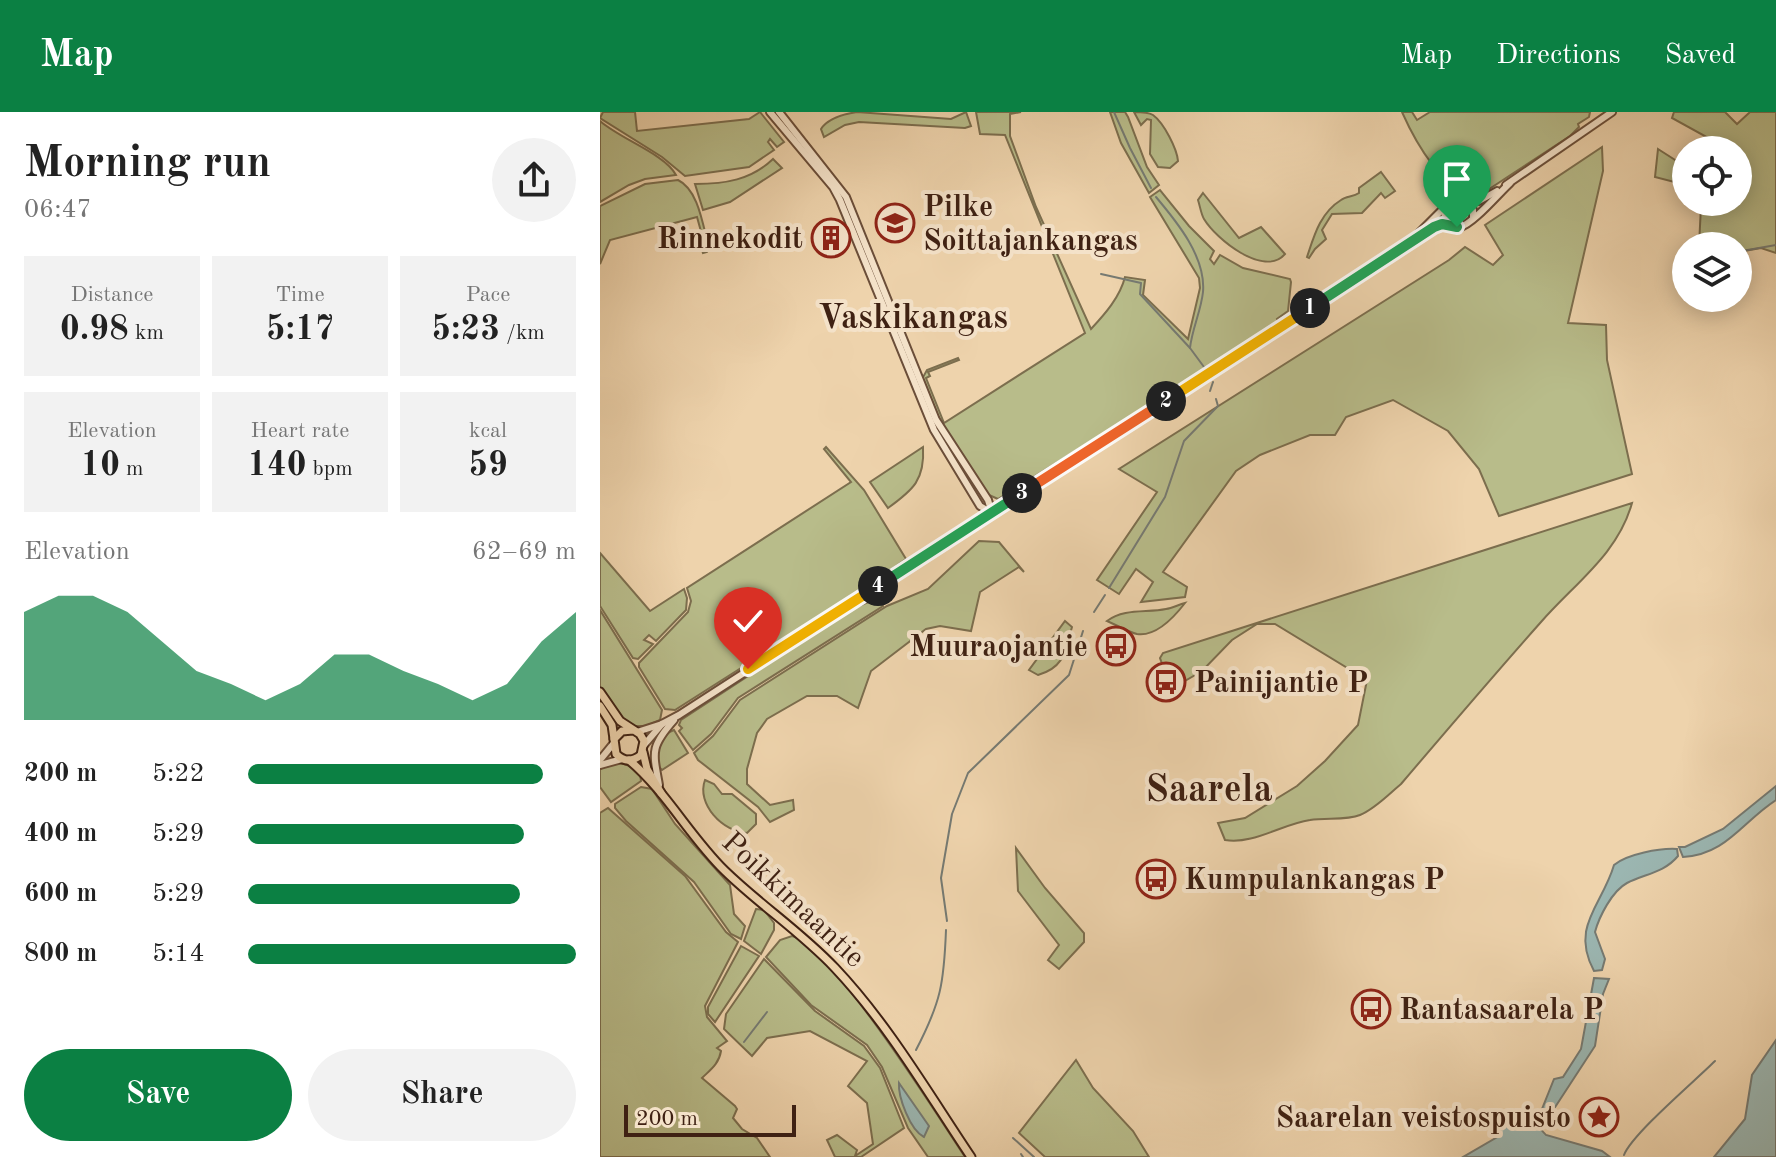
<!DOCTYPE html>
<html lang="en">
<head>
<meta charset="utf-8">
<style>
	body { margin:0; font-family:"Old Standard TT",serif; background:#f2f2f2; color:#222; height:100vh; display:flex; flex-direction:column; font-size:30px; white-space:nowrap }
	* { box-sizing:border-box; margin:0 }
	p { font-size:26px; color:#767676 }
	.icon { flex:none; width:44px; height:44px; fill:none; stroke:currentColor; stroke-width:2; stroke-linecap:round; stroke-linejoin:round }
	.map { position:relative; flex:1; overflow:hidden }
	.sheet { display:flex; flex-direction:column; background:#fff; width:600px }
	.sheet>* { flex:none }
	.buttons { position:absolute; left:1072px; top:24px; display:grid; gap:16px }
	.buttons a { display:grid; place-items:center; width:80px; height:80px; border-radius:50%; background:#fff; box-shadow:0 4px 20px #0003; font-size:40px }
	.scale { position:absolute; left:24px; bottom:20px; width:172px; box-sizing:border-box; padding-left:8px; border:4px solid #3f2113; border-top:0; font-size:22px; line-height:28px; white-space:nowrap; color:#3f2113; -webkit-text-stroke:6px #f4e2c9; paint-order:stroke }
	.pin { position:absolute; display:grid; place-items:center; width:68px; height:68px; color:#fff; margin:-82px -34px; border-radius:50% 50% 50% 0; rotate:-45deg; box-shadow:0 0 8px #0007 }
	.pin .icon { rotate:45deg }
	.km { position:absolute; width:40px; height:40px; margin:-20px; border-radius:50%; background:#222; color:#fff; font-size:22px; line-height:40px; text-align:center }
	.round { display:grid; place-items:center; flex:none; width:84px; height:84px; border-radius:42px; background:#f2f2f2 }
	.summary { display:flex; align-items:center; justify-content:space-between; height:136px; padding:0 24px }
	h1 { font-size:44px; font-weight:700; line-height:60px }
	.metrics { display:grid; grid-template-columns:repeat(3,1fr); gap:12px; height:136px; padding:8px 24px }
	.metrics div { display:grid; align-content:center; border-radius:0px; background:#f2f2f2; text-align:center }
	.metrics b { font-size:34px; font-weight:700 }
	.metrics small { font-size:22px; font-weight:400 }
	.metrics p { font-size:22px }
	.chart { height:224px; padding:16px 24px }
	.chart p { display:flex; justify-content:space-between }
	.chart svg { width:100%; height:144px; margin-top:8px; fill:#0b8043; opacity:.7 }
	.primary-button { display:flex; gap:16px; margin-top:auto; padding:16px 24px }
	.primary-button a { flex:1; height:92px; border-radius:48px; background:#0b8043; color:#fff; font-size:32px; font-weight:700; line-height:92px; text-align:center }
	.primary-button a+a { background:#f2f2f2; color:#222 }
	ul { padding:0 24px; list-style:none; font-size:26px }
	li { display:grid; grid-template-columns:128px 96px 1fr; align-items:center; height:60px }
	li i { height:20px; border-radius:10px; background:#0b8043 }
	header { display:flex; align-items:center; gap:48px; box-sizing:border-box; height:112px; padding:0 40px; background:#0b8043; color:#fff }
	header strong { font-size:38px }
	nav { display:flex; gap:44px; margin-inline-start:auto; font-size:28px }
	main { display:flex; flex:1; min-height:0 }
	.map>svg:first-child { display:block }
</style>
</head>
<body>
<header>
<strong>Map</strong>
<nav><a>Map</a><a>Directions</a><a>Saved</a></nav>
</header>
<main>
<section class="sheet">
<div class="summary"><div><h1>Morning run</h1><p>06:47</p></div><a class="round"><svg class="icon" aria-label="share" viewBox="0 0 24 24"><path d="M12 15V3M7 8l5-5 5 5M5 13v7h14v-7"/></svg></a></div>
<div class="metrics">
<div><p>Distance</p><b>0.98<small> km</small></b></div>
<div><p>Time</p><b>5:17</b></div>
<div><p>Pace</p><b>5:23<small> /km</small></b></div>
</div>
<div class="metrics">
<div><p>Elevation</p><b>10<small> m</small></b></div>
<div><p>Heart rate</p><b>140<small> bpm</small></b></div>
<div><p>kcal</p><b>59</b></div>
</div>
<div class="chart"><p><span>Elevation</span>62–69 m</p>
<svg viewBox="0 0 160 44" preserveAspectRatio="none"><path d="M0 44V11L10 6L20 6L30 11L40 20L50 29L60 33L70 38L80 33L90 24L100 24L110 29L120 33L130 38L140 33L150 20L160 11V44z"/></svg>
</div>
<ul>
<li><b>200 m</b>5:22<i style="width:90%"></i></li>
<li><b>400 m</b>5:29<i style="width:84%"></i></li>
<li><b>600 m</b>5:29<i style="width:83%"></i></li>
<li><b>800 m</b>5:14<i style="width:100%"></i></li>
</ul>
<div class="primary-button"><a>Save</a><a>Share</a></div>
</section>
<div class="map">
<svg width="1176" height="1045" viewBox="0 0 1176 1045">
	<rect width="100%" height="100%" fill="#eed3ac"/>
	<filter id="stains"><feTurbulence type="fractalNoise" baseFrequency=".0025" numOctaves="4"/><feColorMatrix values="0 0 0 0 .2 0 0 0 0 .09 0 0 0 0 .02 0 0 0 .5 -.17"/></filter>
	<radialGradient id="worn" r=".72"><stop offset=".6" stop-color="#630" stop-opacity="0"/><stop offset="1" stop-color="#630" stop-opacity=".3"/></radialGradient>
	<!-- green -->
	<g fill="#b8bc8a" stroke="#7c6e4e" stroke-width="2">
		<path d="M 3,0 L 35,0 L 37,19 L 149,7 L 160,0 L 184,30 L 177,35 L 170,27 L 168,30 L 174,38 L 149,55 L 85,64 L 62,45 L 0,6 Z"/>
		<path d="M 257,0 L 351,7 L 366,0 L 371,14 L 365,16 L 259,10 L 245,13 L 224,25 L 221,17 C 228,6 244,2 257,0 Z"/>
		<path d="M 376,0 L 421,0 L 410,2 L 410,24 L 436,95 L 491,217 C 505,202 520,185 525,165 L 545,168 L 543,183 L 588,227 L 600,176 L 599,166 L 550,85 L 560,78 L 589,114 L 614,139 L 610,147 L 614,152 L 620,143 L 643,156 L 690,167 L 691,170 L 688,199 L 677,207 L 678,210 L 659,225 L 398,387 L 389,383 L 342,314 L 322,267 L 327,258 L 358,246 L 359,248 L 328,260 L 330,264 L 326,266 L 344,311 L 485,221 L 405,23 L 380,22 Z"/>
		<path d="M 510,0 L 525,0 L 528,5 L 547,55 L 559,73 L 549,81 L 521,31 Z"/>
		<path d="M 534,0 C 541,0 548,0 553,3 C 564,11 577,37 578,49 L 570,56 L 558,55 L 550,42 L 551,8 L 547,7 L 541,13 Z"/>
		<path d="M 802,0 L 812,0 L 817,8 L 830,0 L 990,0 L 989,5 L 978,12 L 979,15 L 970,24 L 880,83 C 846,87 814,27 802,0 Z"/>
		<path d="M 1074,0 L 1125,0 L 1137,12 L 1150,0 L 1176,0 L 1176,141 L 1161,136 L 1138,140 L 1138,134 L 1099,134 L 1101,94 L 1098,90 L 1138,90 L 1138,38 L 1130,38 L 1072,6 Z"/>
		<path d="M 0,9 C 20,27 65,42 76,63 L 45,67 L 29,73 L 0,90 Z"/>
		<path d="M 1002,35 L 1003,59 L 968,211 L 1006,213 L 1007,248 L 1032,362 L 899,404 L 879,357 L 848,319 L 793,288 L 746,305 L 735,323 L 710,323 L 660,343 L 636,359 L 563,460 L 587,475 L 585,485 L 541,490 L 553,470 L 536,457 L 519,482 L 497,468 L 557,380 L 519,357 L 849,148 L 865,135 L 893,153 L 903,143 L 885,113 Z"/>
		<path d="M 1058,37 L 1086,55 L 1086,73 L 1055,65 Z"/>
		<path d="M 173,47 L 182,56 L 130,90 L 103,98 L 95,72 C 125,72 151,68 173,47 Z"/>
		<path d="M 781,60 L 795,79 L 785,86 L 781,81 L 762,101 L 732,102 L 722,118 L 726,127 L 715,137 L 709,146 L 707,145 C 714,124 720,101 741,88 C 746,84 753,85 759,81 L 759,76 Z"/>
		<path d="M 78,68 C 99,78 103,115 109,136 L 107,140 L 103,141 L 101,135 L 105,134 L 97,105 L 10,128 L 0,152 L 0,94 L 45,72 Z"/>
		<path d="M 603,81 L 639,126 L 661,115 L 685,142 C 664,166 616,127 604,107 C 601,102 600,94 598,88 Z"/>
		<path d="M 226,335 L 264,378 L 306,447 L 243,491 L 75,598 L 65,597 L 39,555 L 39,551 L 88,500 L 91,489 L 87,476 L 251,370 L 224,337 Z"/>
		<path d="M 323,335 C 325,368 313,378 288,396 L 270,370 Z"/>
		<path d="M 1032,391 C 1018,442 975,471 941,510 C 893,564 847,618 801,672 C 789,682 775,697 760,703 C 746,709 725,705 710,708 C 682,712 653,733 625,728 L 618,711 L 645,706 L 697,674 L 725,649 L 758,613 L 767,568 L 675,512 L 657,512 L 632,528 L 602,559 L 571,577 L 560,546 L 563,541 Z"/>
		<path d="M 379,429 L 399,430 L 424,460 L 419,455 L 380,480 L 371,519 L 340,514 L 326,517 L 271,559 L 258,596 L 237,584 L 207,584 L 167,607 L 157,621 L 147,657 L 147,672 L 170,693 L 193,688 L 194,698 L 170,710 L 158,695 L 98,648 L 94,641 L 113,624 L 140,588 L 287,494 L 328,477 Z"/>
		<path d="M 0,441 L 50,499 L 84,477 L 87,486 L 86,498 L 56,529 L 49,523 L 44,528 L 53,532 L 38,547 L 33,546 L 0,494 Z"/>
		<path d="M 280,485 L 283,494 L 138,586 L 111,622 L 93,638 L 79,619 L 82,616 L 79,613 L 81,608 L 247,499 Z"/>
		<path d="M 585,491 C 575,504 557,525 537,522 C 528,520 517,513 507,509 C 524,496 547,501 566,497 C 572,496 578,493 585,491 Z"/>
		<path d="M 0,498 L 62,598 L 60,608 L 46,614 L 34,614 L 22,607 L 0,575 Z"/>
		<path d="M 465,509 L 472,515 C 465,539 465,555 438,563 L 429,558 Z"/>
		<path d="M 74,618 L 88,641 L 62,658 L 57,653 C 57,639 59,623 74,618 Z"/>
		<path d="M 14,651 C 26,650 32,655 40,662 L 41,669 L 11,690 L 0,675 L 0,657 Z"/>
		<path d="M 105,668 L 114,672 L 122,682 L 132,682 L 156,702 L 156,712 L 147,721 C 123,720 96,692 105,668 Z"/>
		<path d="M 41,675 L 52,677 L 75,712 L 130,773 L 134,802 L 145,814 L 141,827 L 131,822 L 94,770 L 26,709 L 15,696 L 15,692 Z"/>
		<path d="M 8,696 L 85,764 L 126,820 L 138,830 L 105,894 L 107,905 L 127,929 L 117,936 L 121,939 C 119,952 110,958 102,966 L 135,994 L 137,997 L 133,1006 L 142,1017 L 157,1026 L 170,1045 L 0,1045 L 0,701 Z"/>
		<path d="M 416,736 L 445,776 L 484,821 L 484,830 L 459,857 L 448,848 L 459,833 L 418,779 Z"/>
		<path d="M 156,797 L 164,798 L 174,811 L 174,818 L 161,842 L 144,829 Z"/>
		<path d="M 192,824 C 232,835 337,1003 365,1045 L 328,1045 L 308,1016 L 282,955 L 267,933 L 211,893 L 166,845 L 180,828 Z"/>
		<path d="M 141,834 L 159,844 L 115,910 L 108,902 L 108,895 Z"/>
		<path d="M 164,847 L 215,899 L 264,934 L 280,956 L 304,1016 L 261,1045 L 235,1045 L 227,1028 L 237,1023 L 257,1038 L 255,1044 L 273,1032 L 267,991 L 248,974 L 267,949 L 210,919 L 167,926 L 152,944 L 124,917 L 126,902 Z"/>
		<path d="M 476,948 L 493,976 L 533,1019 L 549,1045 L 445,1045 L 419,1021 Z"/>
	</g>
	<!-- water -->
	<g fill="#9bb6b1" stroke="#767a72" stroke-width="2">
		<path d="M 1176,674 L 1176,688 C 1143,709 1126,743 1083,745 L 1079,735 L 1085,735 L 1123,717 Z"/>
		<path d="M 1077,737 L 1078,744 C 1064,761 1044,762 1027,771 C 1012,779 999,805 995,820 L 1005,847 L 1002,858 L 994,859 C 970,814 1002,794 1014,753 C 1027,742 1060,736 1077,737 Z"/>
		<path d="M 994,866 L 1009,867 L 1003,882 L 995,934 L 948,1006 L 940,1002 L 954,967 L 963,965 L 981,937 Z"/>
		<path d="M 1176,928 L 1176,1045 L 1114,1045 L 1145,1007 L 1152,963 Z"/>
		<path d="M 299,971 L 329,1014 L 324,1025 C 310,1018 298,985 299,971 Z"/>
		<path d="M 911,1005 L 914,1008 C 927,1008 938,1013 946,1023 L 1002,1039 L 1010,1045 L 863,1045 L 899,1024 L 896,1011 Z"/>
	</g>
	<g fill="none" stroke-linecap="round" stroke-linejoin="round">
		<!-- stream -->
		<g stroke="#767a72" stroke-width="2">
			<path d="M 514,0 L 530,36 L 551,76"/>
			<path d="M 556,85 C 577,110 606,145 603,180 C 601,199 592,217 590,236 L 604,255"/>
			<path d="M 1142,139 L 1176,133"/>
			<path d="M 501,162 L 541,171 L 540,182 L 590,236"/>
			<path d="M 610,279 L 613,270"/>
			<path d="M 509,476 L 565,385 L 584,329 L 618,294 L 616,287"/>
			<path d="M 494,500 L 505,483"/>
			<path d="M 347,809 L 341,766 L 352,702 L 368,661 L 469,563 L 483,519"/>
			<path d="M 144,930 L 167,900"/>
			<path d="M 316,938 C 341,890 344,871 346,818"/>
			<path d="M 413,1026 L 434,1045"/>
			<path d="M 421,1042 L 423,1045"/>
			<path d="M 1024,1043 C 1032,1022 1096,968 1115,949"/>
		</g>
		<!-- tertiary casing -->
		<g stroke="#6b4e39" stroke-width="10">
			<g id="tertiary">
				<path d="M 170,0 L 233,75 L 240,88 L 334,318 L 380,394 L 392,401"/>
				<path d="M 179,0 L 246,85 L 336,308 L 388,388 L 392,401"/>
				<path d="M 906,73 L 1012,0"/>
				<path d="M 867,89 L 879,89 L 897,79"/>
				<path d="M 850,112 C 841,103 843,93 853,87 L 867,89 L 873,98 L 873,106"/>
				<path d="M 819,121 L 845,95"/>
				<path d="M 37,620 L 62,612 L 79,603 L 828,118 C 844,110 847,117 860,115 C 872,113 899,81 910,71"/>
				<path d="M 44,633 L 62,612"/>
				<path d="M 0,648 L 14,631"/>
				<path d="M 0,653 L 22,647"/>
				<path d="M 59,673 C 53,640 50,635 74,608"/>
			</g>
		</g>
		<!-- primary casing -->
		<g stroke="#3f2113" stroke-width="11">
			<g id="primary">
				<path d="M 0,580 L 20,609 L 40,622 L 44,629 L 41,643 C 32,650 24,650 16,642 L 14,627 L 22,619 L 33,618"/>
				<path d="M 0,594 L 12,613 L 14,627"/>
				<path d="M 43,640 L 47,657 L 61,681"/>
				<path d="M 29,648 C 66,679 90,725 125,759 C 160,793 201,820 235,856 C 288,912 328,981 371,1045"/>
			</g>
		</g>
		<!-- tertiary -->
		<use href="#tertiary" stroke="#f4e2c9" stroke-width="6"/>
		<!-- primary -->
		<use href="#primary" stroke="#eed3ac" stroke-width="7"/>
	</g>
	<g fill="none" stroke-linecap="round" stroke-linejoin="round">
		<!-- split-1 casing -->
		<g stroke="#fff" stroke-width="16">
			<path id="split-1" d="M 710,196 L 834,115 L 842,112 L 857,115"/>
		</g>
		<!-- split-2 casing -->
		<g stroke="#fff" stroke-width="16">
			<path id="split-2" d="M 566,289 L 710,196"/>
		</g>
		<!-- split-3 casing -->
		<g stroke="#fff" stroke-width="16">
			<path id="split-3" d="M 422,381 L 566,289"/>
		</g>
		<!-- split-4 casing -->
		<g stroke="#fff" stroke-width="16">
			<path id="split-4" d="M 278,474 L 422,381"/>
		</g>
		<!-- split-5 casing -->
		<g stroke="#fff" stroke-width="16">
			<path id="split-5" d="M 148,557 L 278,474"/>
		</g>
		<!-- split-1 -->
		<use href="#split-1" stroke="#22a559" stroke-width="10"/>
		<!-- split-2 -->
		<use href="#split-2" stroke="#f5b400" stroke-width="10"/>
		<!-- split-3 -->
		<use href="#split-3" stroke="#f0652b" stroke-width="10"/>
		<!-- split-4 -->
		<use href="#split-4" stroke="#22a559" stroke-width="10"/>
		<!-- split-5 -->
		<use href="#split-5" stroke="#f5b400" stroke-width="10"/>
	</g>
	<!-- icons -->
	<defs>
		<g id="school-ring" transform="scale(2)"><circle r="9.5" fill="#f4e2c9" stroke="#8f2418" stroke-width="1.5"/><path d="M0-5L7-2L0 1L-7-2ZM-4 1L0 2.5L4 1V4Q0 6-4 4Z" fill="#8f2418"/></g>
		<g id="building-ring" transform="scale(2)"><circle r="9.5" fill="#f4e2c9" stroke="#8f2418" stroke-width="1.5"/><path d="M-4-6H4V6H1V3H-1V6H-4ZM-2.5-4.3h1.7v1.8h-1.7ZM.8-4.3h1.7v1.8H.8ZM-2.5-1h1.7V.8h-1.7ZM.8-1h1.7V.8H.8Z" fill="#8f2418"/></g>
		<g id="bus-ring" transform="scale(2)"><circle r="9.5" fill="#f4e2c9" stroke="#8f2418" stroke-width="1.5"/><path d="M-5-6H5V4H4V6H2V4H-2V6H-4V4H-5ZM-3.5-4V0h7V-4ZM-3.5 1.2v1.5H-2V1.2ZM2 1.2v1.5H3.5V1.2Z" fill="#8f2418"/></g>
		<g id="sight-ring" transform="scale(2)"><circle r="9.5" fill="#f4e2c9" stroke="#8f2418" stroke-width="1.5"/><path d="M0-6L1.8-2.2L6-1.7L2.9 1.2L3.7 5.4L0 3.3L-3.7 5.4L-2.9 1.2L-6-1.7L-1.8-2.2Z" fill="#8f2418"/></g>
	</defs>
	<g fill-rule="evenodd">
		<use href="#school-ring" x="295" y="111"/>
		<use href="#building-ring" x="231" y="126"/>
		<use href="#bus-ring" x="516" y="534"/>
		<use href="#bus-ring" x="566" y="570"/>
		<use href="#bus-ring" x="556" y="767"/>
		<use href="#bus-ring" x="771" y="897"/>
		<use href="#sight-ring" x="999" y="1005"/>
	</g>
	<g text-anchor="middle" stroke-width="8" stroke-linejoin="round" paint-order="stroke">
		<!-- poi labels -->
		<g font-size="30" font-weight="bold" fill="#3f2113" stroke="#f4e2c9" text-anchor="start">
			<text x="323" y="104">Pilke<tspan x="323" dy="34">Soittajankangas</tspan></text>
			<text x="203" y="136" text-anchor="end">Rinnekodit</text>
			<text x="488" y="544" text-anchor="end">Muuraojantie</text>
			<text x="594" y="580">Painijantie P</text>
			<text x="584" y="777">Kumpulankangas P</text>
			<text x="799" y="907">Rantasaarela P</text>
			<text x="971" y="1015" text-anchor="end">Saarelan veistospuisto</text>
		</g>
		<!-- street labels -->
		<g font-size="30" fill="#3f2113" stroke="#f4e2c9">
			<text transform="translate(194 787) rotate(43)" y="10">Poikkimaantie</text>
		</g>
		<!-- quarter labels -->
		<g font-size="34" font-weight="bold" fill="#3f2113" stroke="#f4e2c9">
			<text x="313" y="216">Vaskikangas</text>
		</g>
		<!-- district labels -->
		<g font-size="38" font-weight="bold" fill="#3f2113" stroke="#f4e2c9">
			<text x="609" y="689">Saarela</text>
		</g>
	</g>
	<rect width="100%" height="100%" filter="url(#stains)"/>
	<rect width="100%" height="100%" fill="url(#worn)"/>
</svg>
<div class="buttons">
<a><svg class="icon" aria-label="locate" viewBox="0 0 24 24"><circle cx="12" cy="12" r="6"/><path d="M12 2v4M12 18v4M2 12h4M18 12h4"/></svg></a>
<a><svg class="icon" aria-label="layers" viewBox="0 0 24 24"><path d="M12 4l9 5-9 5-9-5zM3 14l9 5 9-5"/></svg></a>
</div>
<div class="scale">200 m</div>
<div class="pin" style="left:857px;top:115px;background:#1e9e55"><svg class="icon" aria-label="arrive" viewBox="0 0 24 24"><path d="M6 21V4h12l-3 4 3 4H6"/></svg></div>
<div class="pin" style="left:148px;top:557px;background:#d93025"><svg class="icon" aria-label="check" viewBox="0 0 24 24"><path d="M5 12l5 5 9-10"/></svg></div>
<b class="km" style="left:710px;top:196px">1</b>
<b class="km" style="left:566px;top:289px">2</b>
<b class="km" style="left:422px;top:381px">3</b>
<b class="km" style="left:278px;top:474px">4</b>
</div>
</main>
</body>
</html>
